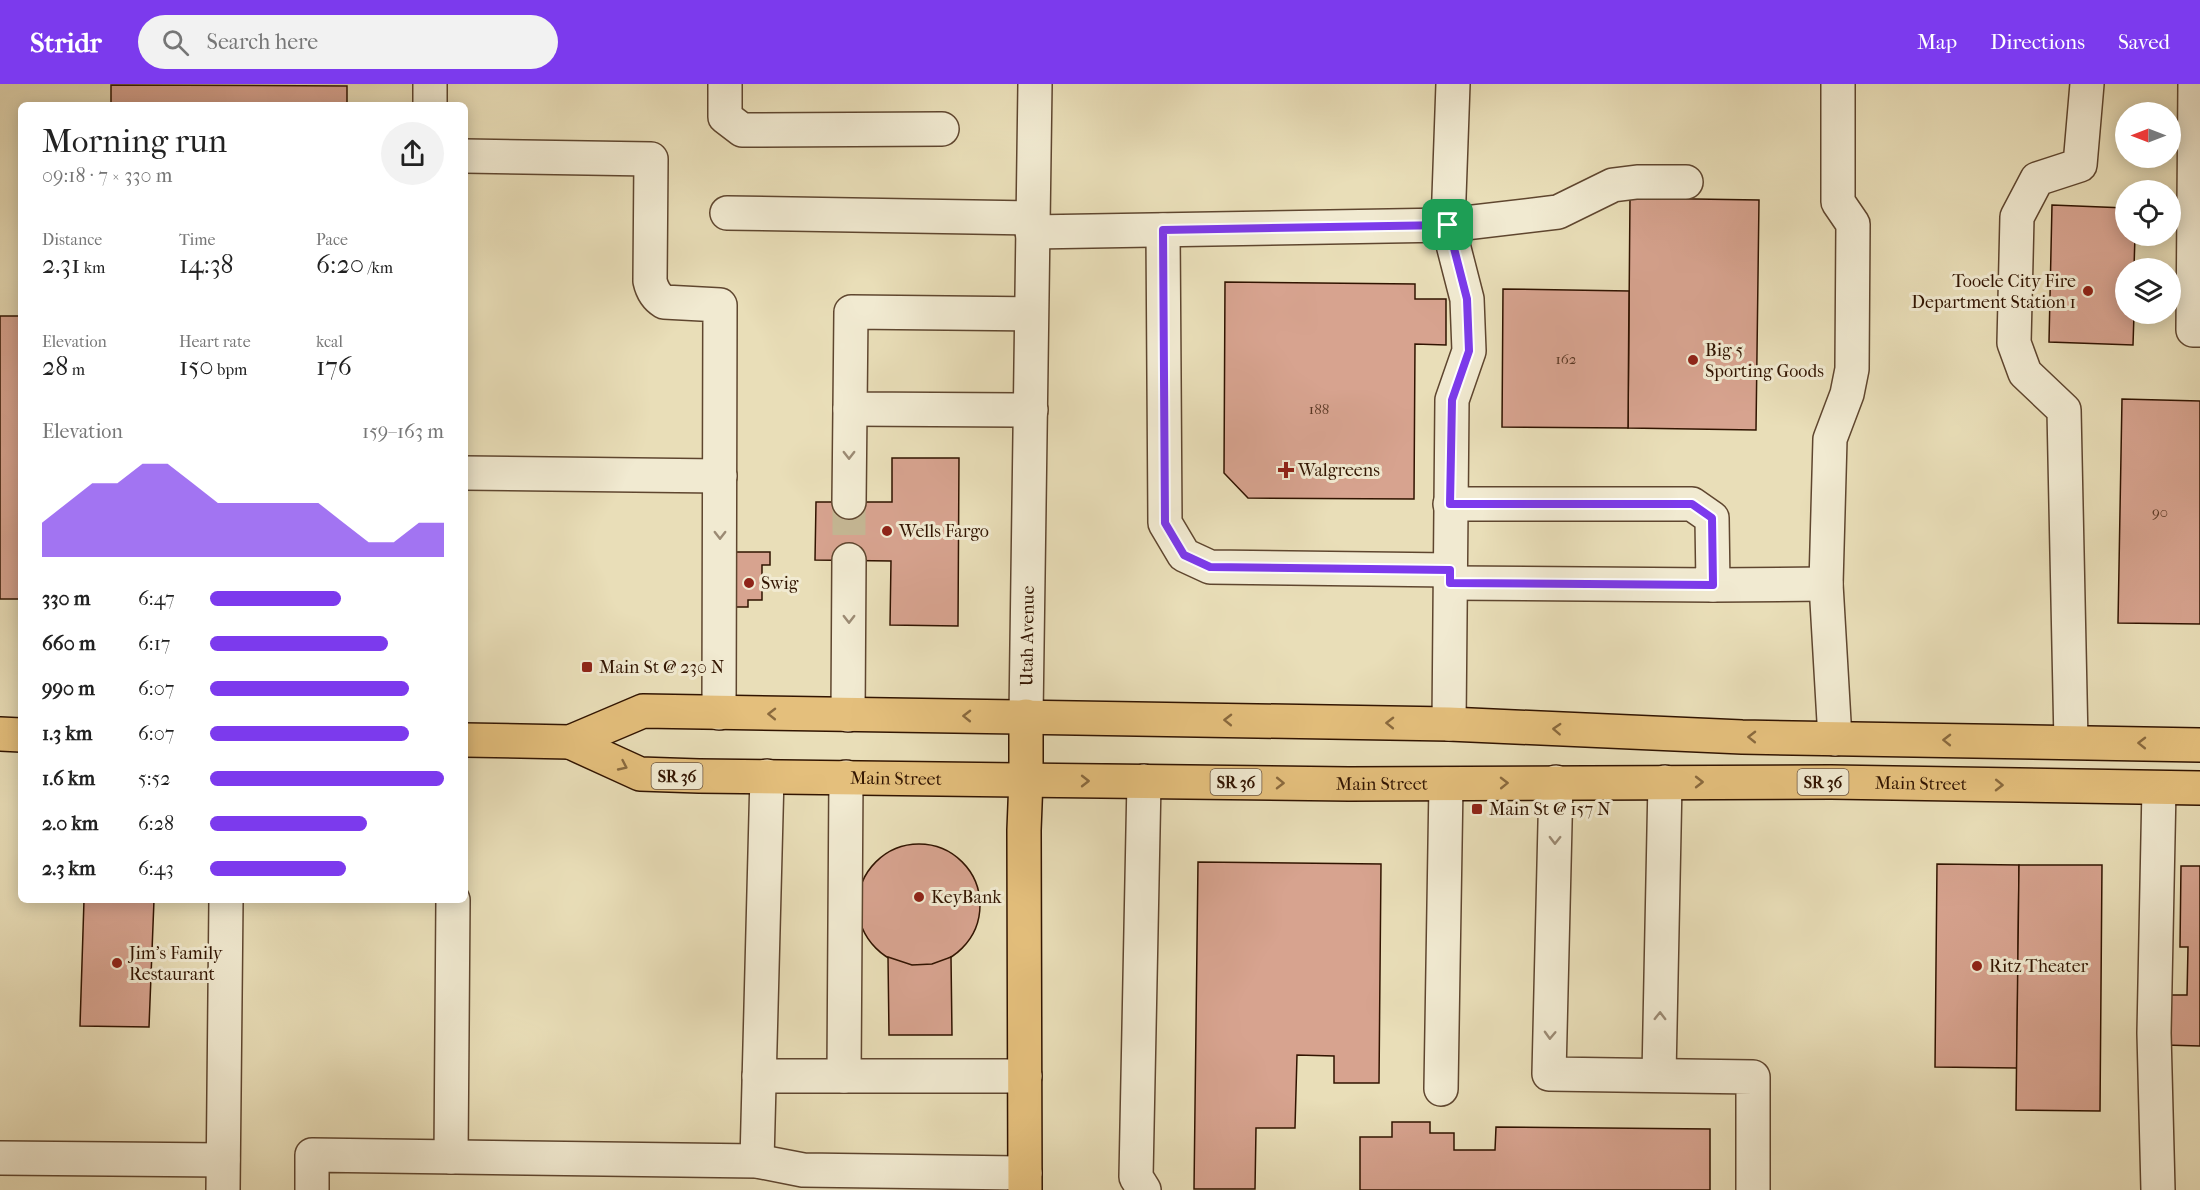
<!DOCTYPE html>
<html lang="en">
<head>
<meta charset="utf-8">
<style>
	body { margin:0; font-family:"IM FELL French Canon",serif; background:#f2f2f2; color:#222; height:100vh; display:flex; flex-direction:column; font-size:22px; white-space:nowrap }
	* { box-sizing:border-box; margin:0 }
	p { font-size:20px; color:#767676 }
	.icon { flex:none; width:33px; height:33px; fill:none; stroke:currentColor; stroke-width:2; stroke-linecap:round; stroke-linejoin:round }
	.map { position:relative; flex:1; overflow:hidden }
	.details { position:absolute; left:18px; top:18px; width:450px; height:801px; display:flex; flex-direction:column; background:#fff; border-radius:9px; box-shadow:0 3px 15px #0003 }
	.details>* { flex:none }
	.needle { width:39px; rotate:270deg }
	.fabs { position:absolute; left:2115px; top:18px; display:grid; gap:12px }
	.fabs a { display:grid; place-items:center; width:66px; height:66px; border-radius:50%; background:#fff; box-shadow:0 3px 15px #0003; font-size:30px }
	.pin { position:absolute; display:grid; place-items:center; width:51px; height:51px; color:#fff; margin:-26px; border-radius:12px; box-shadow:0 3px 9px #0006 }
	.round { display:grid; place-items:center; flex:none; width:63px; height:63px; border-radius:32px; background:#f2f2f2 }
	.overview { display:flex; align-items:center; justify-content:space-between; height:102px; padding:0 24px }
	h1 { font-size:33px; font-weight:600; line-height:45px }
	.figures { display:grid; grid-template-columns:repeat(3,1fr); gap:9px; height:102px; padding:6px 24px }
	.figures div { display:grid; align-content:center }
	.figures b { font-size:26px; font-weight:600 }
	.figures small { font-size:16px; font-weight:400 }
	.figures p { font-size:16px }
	.chart { height:168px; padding:12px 24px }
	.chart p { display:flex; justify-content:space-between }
	.chart svg { width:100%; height:108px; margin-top:6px; fill:#7c3aed; opacity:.7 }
	ul { padding:0 24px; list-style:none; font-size:20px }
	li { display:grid; grid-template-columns:96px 72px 1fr; align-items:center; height:45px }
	li i { height:15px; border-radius:8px; background:#7c3aed }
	header { display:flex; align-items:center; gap:36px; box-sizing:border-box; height:84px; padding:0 30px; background:#7c3aed; color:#fff }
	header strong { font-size:28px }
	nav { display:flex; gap:33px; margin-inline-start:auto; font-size:21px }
	.search { width:420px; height:54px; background:#f2f2f2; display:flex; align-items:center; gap:15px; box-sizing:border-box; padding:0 21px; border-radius:33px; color:#767676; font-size:22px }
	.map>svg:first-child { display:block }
</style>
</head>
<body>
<header>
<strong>Stridr</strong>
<div class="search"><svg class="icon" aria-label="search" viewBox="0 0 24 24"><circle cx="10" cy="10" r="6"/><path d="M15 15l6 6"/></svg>Search here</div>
<nav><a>Map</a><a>Directions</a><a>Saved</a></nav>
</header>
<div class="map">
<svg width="2200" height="1106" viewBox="0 0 2200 1106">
	<rect width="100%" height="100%" fill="#e9deb8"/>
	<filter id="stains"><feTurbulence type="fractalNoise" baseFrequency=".00333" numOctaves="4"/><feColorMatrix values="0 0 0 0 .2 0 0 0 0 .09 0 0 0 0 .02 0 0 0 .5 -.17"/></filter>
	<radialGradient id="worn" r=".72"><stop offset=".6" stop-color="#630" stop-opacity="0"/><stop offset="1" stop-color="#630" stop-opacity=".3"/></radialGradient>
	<!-- building -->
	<g fill="#d7a38f" stroke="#311401" stroke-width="1.5">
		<path d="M 111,1 L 347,2 L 347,21 L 111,21 Z"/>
		<path d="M 1630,114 L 1759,116 L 1756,346 L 1628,344 Z"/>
		<path d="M 2052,121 L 2126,124 L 2126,152 L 2135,152 L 2134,184 L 2126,184 L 2126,230 L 2134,230 L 2133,261 L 2049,258 Z"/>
		<path d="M 1225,198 L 1415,200 L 1415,215 L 1446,215 L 1446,261 L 1415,260 L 1414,415 L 1248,414 L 1224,389 Z"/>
		<path d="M 1503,205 L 1629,207 L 1628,344 L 1502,343 Z"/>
		<rect x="0" y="232" width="21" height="283"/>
		<path d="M 2122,315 L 2200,317 L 2200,540 L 2118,539 Z"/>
		<path d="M 892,374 L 959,374 L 958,542 L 890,541 L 891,477 L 815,476 L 816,418 L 892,418 Z"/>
		<path d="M 736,468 L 770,468 L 770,481 L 762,481 L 762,516 L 748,516 L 748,523 L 735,523 Z"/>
		<circle cx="919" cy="821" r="61"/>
		<path d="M 1198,778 L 1381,780 L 1379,999 L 1334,999 L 1334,972 L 1297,971 L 1295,1044 L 1256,1044 L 1255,1105 L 1194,1105 Z"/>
		<path d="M 1937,780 L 2019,781 L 2017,984 L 1935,983 Z"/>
		<path d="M 2019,781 L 2102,781 L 2100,1027 L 2016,1026 Z"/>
		<path d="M 2181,782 L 2200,782 L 2200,962 L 2165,961 L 2166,911 L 2187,911 L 2188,863 L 2180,863 Z"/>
		<path d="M 84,816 L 154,816 L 149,943 L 80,942 Z"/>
		<path d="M 888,873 L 912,881 L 932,880 L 951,873 L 952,951 L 889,951 Z"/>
		<path d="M 1392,1038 L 1430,1038 L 1430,1049 L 1454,1049 L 1454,1066 L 1495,1066 L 1496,1043 L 1710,1045 L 1710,1106 L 1360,1106 L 1360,1053 L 1392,1053 Z"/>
	</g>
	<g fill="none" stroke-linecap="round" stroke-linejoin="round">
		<!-- minor-tunnel -->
		<path stroke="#c4b693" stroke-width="33" stroke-dasharray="33 16" stroke-linecap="butt" d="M 849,418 L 849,476"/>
		<!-- minor casing -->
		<g stroke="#5f462f" stroke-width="36">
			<g id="minor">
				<path d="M 725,0 L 725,33 L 742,46 L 942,45"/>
				<path d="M 2195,0 L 2193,246 L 2200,246"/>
				<path d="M 430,21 L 430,0"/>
				<path d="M 465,72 L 651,75 L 650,197 C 652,206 656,213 664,218 L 720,221 L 719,629"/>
				<path d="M 727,129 L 1032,134"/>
				<path d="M 1163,146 L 1165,439 L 1184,471 L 1210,483 L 1450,486"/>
				<path d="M 1032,148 L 1448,141 L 1558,128 L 1613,101 L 1637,98 L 1686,98"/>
				<path d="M 1031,326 L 850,325 L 851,228 L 1031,230"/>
				<path d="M 465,389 L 720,392"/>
				<path d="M 849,418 L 850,325"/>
				<path d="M 1450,499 L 1713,501 L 1712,434 L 1692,420 L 1450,420"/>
				<path d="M 1713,501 L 1826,500"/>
				<path d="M 848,631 L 849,476"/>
				<path id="s1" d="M 1026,632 L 1035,0"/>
				<path d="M 1449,640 L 1452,316 L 1469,267 L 1467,215 L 1448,141 L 1453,0"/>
				<path d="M 1835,655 L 1826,500 L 1830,355 L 1847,310 L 1852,285 L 1853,140 L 1838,118 L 1838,0"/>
				<path d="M 2071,658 L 2064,326 L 2025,289 L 2014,259 L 2017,133 L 2037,95 L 2080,81 L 2087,0"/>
				<path d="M 846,693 L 844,992 L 1025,992"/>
				<path d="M 1144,697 L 1136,1093 L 1144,1106"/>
				<path d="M 1556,698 L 1549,990 L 1753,993 L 1753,1106"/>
				<path d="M 1659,991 L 1665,698"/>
				<path d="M 759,992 L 844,992"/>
				<path d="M 1441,1005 L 1446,700"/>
				<path d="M 451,1073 L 453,816"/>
				<path d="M 0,1074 L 223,1076"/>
				<path d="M 757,1077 L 767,692"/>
				<path d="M 223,1106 L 226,816"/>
				<path d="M 312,1106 L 312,1071 L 757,1077 L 803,1086 L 1025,1089"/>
				<path d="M 2158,1106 L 2154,949 L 2159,704"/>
			</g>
		</g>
		<!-- major casing -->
		<g stroke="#311401" stroke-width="36">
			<path id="major" d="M 1025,1106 L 1024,746 L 1026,695 L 1026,632"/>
		</g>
		<!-- highway casing -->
		<g stroke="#311401" stroke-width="36">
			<g id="highway">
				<path d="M 0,650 L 21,651"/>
				<path d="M 465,656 L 570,658 L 643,627 L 1449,640 L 1742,653 L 2200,661"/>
				<path id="s2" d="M 570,658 L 640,690 L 699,692 L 1349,700 L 1831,698 L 2200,704"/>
			</g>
		</g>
		<!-- minor -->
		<use href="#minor" stroke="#f1ead1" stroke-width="33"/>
		<!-- major -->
		<use href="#major" stroke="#e4bf7c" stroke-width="33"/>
		<!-- highway -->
		<use href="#highway" stroke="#e4bf7c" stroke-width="33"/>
	</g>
	<!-- one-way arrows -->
	<defs><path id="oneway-chevron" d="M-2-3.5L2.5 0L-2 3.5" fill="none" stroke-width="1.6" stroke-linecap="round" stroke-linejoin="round" transform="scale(1.5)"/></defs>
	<g stroke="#9b8a73">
		<use href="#oneway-chevron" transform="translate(849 371) rotate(90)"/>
		<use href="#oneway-chevron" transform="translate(720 451) rotate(90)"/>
		<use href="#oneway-chevron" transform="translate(849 535) rotate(90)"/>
		<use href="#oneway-chevron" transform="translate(1555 756) rotate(91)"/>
		<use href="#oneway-chevron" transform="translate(1660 932) rotate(-89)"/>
		<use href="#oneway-chevron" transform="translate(1550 951) rotate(92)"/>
	</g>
	<g stroke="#8a6a3e">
		<use href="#oneway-chevron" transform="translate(772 630) rotate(-179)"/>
		<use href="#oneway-chevron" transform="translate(967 632) rotate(-179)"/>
		<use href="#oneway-chevron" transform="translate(1228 636) rotate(-179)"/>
		<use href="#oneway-chevron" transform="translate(1390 639) rotate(-179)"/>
		<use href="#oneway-chevron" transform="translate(1557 645) rotate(-177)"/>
		<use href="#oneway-chevron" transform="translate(1752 653) rotate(-179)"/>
		<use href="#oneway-chevron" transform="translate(1947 656) rotate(-179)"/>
		<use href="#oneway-chevron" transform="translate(2142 659) rotate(-179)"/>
		<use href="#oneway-chevron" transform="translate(623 682) rotate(25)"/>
		<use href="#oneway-chevron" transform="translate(1085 697)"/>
		<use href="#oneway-chevron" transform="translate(1699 698)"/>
		<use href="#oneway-chevron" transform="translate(1280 699) rotate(1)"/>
		<use href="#oneway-chevron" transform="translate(1504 699) rotate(-1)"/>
		<use href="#oneway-chevron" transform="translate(1999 701) rotate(1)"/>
	</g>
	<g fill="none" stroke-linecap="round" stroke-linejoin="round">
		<!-- route casing -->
		<g stroke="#fff" stroke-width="12">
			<path id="route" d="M 1448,141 L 1467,215 L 1469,267 L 1452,316 L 1450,420 L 1692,420 L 1712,434 L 1713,501 L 1450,499 L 1450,486 L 1210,483 L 1184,471 L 1165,439 L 1163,146 Z"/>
		</g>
		<!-- route -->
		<use href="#route" stroke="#7c3aed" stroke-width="8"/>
	</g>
	<!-- markers -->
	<g fill="#8f2418" stroke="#f1ead1" stroke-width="2">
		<circle cx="2088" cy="207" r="6"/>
		<circle cx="1693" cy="276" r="6"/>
		<path d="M1283 377h6v6h6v6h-6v6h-6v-6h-6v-6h6z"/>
		<circle cx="887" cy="447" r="6"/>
		<circle cx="749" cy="499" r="6"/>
		<rect x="581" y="577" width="12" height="12" rx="3"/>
		<rect x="1471" y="719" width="12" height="12" rx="3"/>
		<circle cx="919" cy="813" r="6"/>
		<circle cx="117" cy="879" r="6"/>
		<circle cx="1977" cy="882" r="6"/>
	</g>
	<g text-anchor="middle" stroke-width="6" stroke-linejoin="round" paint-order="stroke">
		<!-- number labels -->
		<g font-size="15" fill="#5a3824">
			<text x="1566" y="280">162</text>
			<text x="1319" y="330">188</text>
			<text x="2160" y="433">90</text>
		</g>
		<!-- shield labels -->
		<g fill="#f1ead1" stroke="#6b543f" stroke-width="1.5">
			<rect x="651.5" y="679" width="51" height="26" rx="4.5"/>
			<rect x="1210.5" y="685" width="51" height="26" rx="4.5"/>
			<rect x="1797.5" y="685" width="51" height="26" rx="4.5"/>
		</g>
		<g font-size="16" font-weight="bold" fill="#311401">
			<text x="677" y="698">SR 36</text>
			<text x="1236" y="704">SR 36</text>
			<text x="1823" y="704">SR 36</text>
		</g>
		<!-- poi labels -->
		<g font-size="18" fill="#311401" stroke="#f1ead1" text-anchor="start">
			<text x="2076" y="203" text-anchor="end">Tooele City Fire<tspan x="2076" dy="21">Department Station 1</tspan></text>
			<text x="1705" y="272">Big 5<tspan x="1705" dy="21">Sporting Goods</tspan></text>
			<text x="1298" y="392">Walgreens</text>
			<text x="899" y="453">Wells Fargo</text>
			<text x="761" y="505">Swig</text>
			<text x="599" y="589">Main St @ 230 N</text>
			<text x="1489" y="731">Main St @ 157 N</text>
			<text x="931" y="819">KeyBank</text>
			<text x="129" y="875">Jim's Family<tspan x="129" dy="21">Restaurant</tspan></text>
			<text x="1989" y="888">Ritz Theater</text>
		</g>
		<!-- street labels -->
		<g font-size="18" fill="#311401" stroke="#f1ead1">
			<text dy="6" stroke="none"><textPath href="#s1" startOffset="80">Utah Avenue</textPath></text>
			<text dy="6" stroke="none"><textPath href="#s2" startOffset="333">Main Street</textPath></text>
			<text dy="6" stroke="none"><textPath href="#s2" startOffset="819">Main Street</textPath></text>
			<text dy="6" stroke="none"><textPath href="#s2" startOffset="1358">Main Street</textPath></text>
		</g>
	</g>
	<rect width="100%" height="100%" filter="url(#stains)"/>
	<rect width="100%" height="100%" fill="url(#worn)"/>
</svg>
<div class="fabs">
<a><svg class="needle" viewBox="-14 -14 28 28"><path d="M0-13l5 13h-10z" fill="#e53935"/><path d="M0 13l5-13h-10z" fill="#767676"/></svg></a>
<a><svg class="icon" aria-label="locate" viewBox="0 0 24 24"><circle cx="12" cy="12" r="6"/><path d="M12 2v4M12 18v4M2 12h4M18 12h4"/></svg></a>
<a><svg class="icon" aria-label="layers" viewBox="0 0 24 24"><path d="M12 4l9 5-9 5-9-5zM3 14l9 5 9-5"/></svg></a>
</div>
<div class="pin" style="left:1448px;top:141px;background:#1e9e55"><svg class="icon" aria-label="arrive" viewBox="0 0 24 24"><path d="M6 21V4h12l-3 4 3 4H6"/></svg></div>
<section class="details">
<div class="overview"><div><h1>Morning run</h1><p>09:18 · 7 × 330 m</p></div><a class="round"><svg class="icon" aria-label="share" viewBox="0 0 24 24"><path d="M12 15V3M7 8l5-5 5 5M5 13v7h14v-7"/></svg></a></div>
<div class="figures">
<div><p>Distance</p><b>2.31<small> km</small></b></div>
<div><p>Time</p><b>14:38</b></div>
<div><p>Pace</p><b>6:20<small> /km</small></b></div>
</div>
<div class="figures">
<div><p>Elevation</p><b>28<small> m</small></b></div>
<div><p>Heart rate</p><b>150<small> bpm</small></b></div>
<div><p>kcal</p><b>176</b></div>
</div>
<div class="chart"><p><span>Elevation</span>159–163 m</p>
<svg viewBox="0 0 160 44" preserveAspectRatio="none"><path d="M0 44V30L10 22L20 14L30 14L40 6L50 6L60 14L70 22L80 22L90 22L100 22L110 22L120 30L130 38L140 38L150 30L160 30V44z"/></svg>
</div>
<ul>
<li><b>330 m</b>6:47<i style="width:56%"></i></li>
<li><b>660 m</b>6:17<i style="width:76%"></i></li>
<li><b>990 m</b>6:07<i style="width:85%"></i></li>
<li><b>1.3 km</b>6:07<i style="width:85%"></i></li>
<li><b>1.6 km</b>5:52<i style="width:100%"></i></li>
<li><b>2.0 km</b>6:28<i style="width:67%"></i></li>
<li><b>2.3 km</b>6:43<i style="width:58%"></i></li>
</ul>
</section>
</div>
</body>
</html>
